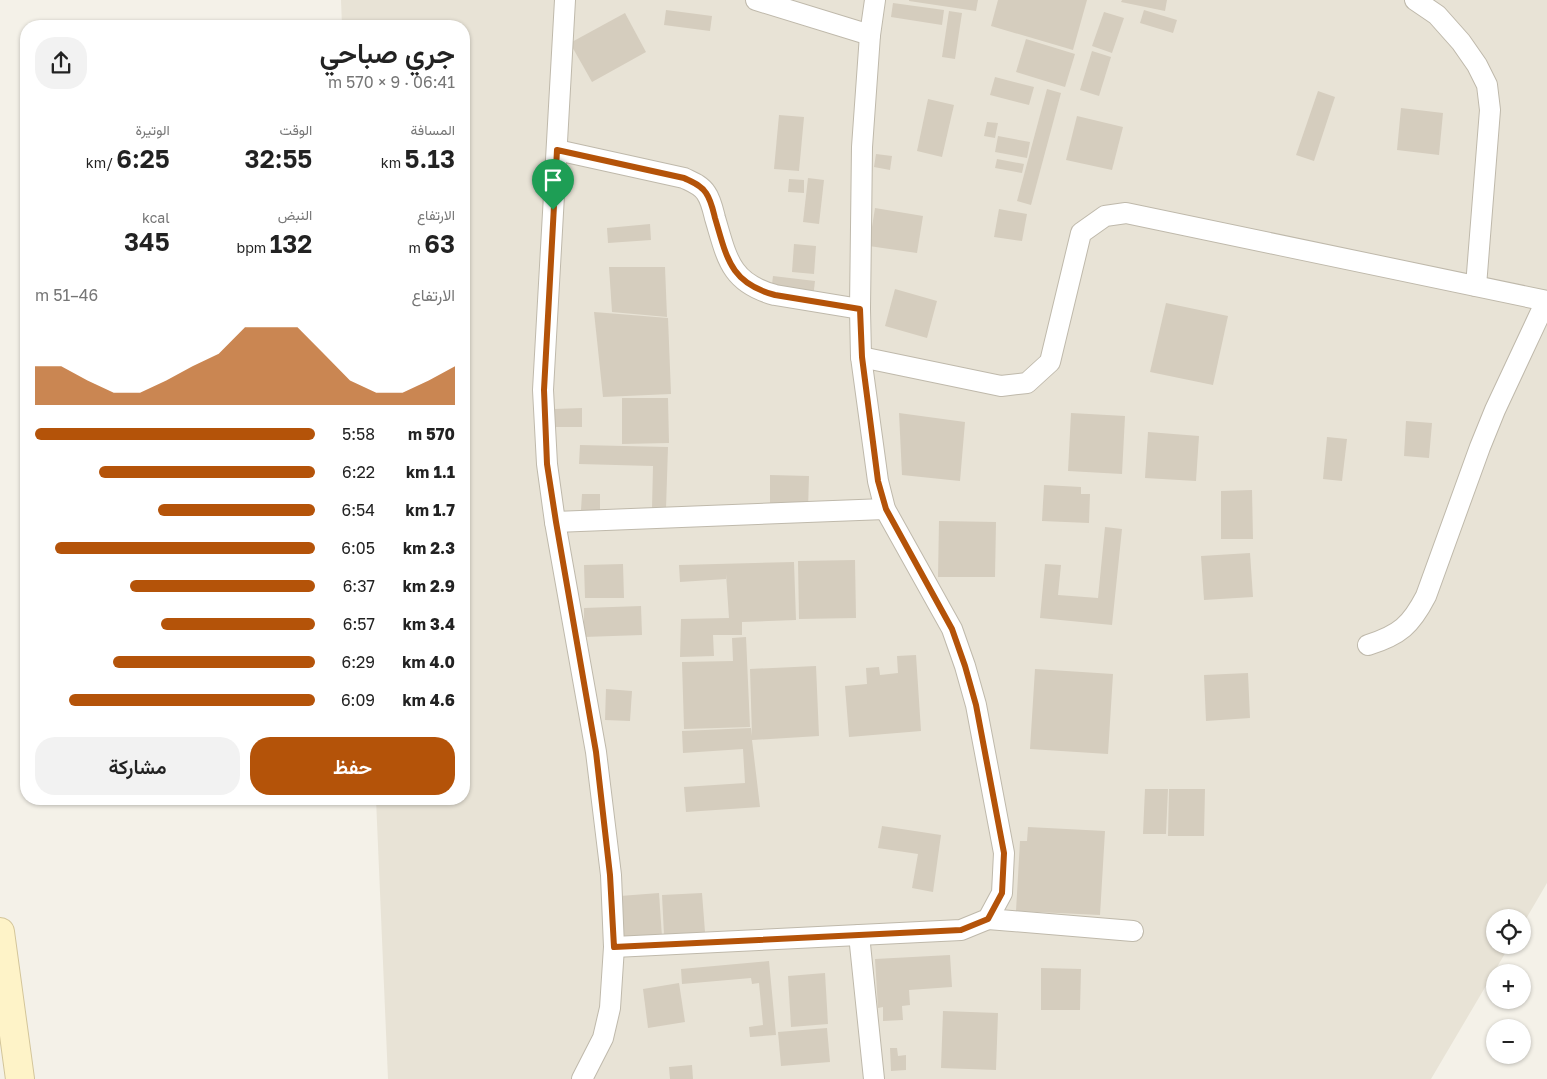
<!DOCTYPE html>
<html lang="ar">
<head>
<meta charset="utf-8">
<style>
	body { margin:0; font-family:"Golos Text",Vazirmatn,sans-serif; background:#f2f2f2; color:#222; direction:rtl; height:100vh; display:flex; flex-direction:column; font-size:19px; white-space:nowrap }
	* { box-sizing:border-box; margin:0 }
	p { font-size:16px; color:#767676 }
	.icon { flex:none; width:28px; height:28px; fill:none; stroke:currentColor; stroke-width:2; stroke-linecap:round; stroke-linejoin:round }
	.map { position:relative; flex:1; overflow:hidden; direction:ltr }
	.panel { position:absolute; left:20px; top:20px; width:450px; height:785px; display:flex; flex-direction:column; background:#fff; border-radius:20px; box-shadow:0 1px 4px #0004; direction:rtl }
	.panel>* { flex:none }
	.buttons { position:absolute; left:1486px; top:909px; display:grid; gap:10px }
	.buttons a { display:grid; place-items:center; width:45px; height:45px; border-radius:50%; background:#fff; box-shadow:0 1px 4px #0004; font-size:25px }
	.pin { position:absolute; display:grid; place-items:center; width:42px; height:42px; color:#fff; margin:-51px -21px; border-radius:50% 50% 50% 0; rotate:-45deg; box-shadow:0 0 5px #0007 }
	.pin .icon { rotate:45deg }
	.round { display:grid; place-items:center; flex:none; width:52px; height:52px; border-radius:20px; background:#f2f2f2 }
	.headline { display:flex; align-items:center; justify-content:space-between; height:85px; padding:0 15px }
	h1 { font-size:28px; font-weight:600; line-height:38px }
	.stats { display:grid; grid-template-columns:repeat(3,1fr); gap:8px; height:85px; padding:5px 15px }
	.stats div { display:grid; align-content:center }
	.stats b { font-size:25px; font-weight:600 }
	.stats small { font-size:14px; font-weight:400 }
	.stats p { font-size:14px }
	.chart { height:140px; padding:10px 15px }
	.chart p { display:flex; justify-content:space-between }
	.chart svg { width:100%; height:90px; margin-top:5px; fill:#b45309; opacity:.7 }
	.primary-button { display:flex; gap:10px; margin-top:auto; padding:10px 15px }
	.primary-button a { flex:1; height:58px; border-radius:20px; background:#b45309; color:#fff; font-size:20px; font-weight:600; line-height:58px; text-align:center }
	.primary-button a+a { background:#f2f2f2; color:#222 }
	ul { padding:0 15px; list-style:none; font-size:16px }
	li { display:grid; grid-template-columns:80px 60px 1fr; align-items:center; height:38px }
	li i { height:12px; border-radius:6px; background:#b45309 }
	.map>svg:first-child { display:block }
</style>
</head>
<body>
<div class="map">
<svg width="1547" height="1079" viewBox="0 0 1547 1079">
	<rect width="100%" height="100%" fill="#f4f1e8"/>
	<!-- residential -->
	<path fill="#e8e3d6" d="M 341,0 L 1547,0 L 1547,883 L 1523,924 L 1522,918 L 1495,918 L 1495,945 L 1510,945 L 1431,1079 L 388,1079 L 376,799 L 464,799 L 464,26 L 342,26 Z"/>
	<!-- building -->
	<g fill="#d5cdbe">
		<path d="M 909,0 L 978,0 L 976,11 L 909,1 Z"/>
		<path d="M 998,0 L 1087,0 L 1073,50 L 991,26 Z"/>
		<path d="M 1122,0 L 1167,0 L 1165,11 L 1121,2 Z"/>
		<path d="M 893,3 L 944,10 L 942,25 L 891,17 Z"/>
		<path d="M 666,10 L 712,16 L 710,31 L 664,25 Z"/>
		<path d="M 1144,10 L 1177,20 L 1173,33 L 1140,23 Z"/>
		<path d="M 949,11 L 962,13 L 955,59 L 942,57 Z"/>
		<path d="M 1104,12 L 1124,18 L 1112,53 L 1092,46 Z"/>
		<path d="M 625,13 L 646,52 L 592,82 L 570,43 Z"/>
		<path d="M 1026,39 L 1075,54 L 1065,87 L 1016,72 Z"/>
		<path d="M 1092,51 L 1111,57 L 1099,96 L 1080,90 Z"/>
		<path d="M 995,77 L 1034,87 L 1029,105 L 990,95 Z"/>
		<path d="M 1047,89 L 1061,93 L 1031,205 L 1017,201 Z"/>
		<path d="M 1318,91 L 1335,97 L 1314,161 L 1296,155 Z"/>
		<path d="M 928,99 L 954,105 L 942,157 L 917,151 Z"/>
		<path d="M 1401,108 L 1443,113 L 1439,155 L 1397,150 Z"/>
		<path d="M 779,115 L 804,117 L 799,171 L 774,169 Z"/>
		<path d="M 1077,116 L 1123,127 L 1112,170 L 1066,160 Z"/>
		<path d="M 987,122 L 998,123 L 995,138 L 984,136 Z"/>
		<path d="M 998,136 L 1030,142 L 1027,158 L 995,152 Z"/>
		<path d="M 876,154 L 892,156 L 890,170 L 874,167 Z"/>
		<path d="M 997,159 L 1024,164 L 1022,173 L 995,168 Z"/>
		<path d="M 808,178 L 824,180 L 819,224 L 803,222 Z"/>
		<path d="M 789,179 L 804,180 L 804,193 L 788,192 Z"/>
		<path d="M 875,208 L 923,216 L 917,253 L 869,246 Z"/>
		<path d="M 999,209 L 1027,214 L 1022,241 L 994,237 Z"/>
		<path d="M 650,224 L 651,240 L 608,243 L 607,228 Z"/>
		<path d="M 794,244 L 816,246 L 814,274 L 792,272 Z"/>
		<path d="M 609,267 L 665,267 L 667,317 L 612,312 Z"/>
		<path d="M 773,276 L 815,281 L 813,298 L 771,293 Z"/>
		<path d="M 895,289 L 937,301 L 927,338 L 885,326 Z"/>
		<path d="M 1166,303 L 1228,316 L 1213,385 L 1150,372 Z"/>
		<path d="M 594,312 L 668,318 L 671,394 L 603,397 Z"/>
		<path d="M 622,398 L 668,398 L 669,443 L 622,444 Z"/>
		<path d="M 582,408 L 582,427 L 554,427 L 554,409 Z"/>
		<path d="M 899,413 L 965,422 L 960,481 L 902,475 Z"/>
		<path d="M 1071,413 L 1125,416 L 1122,474 L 1068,471 Z"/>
		<path d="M 1406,421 L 1432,423 L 1429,458 L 1404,456 Z"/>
		<path d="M 1148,432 L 1199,436 L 1196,481 L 1145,478 Z"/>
		<path d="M 1327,437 L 1347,439 L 1342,481 L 1323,479 Z"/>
		<path d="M 580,445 L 668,447 L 666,509 L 652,509 L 653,466 L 579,464 Z"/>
		<path d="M 770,475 L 809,476 L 808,510 L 770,510 Z"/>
		<path d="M 1044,485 L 1081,487 L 1081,494 L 1090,494 L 1089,523 L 1042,521 Z"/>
		<path d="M 1252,490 L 1253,539 L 1221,539 L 1221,491 Z"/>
		<path d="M 582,494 L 600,494 L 600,510 L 581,510 Z"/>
		<path d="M 939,521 L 996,522 L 995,577 L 938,577 Z"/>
		<path d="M 1105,527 L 1122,529 L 1112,625 L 1040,618 L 1045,564 L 1061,565 L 1058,595 L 1098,598 Z"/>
		<path d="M 1250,553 L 1253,597 L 1204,600 L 1201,556 Z"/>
		<path d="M 855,560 L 856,618 L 799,619 L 798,561 Z"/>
		<path d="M 794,562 L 796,620 L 742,622 L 742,635 L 713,635 L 714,656 L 680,657 L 681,619 L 729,618 L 726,574 L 726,579 L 680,582 L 679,565 Z"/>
		<path d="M 623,564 L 624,598 L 585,598 L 584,565 Z"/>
		<path d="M 641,606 L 642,635 L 584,637 L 584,608 Z"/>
		<path d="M 746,637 L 750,727 L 684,729 L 682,662 L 733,661 L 732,638 Z"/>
		<path d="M 916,655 L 921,731 L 849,737 L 845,686 L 867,684 L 866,668 L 879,667 L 880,675 L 898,673 L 897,656 Z"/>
		<path d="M 816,666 L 819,736 L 752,740 L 760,807 L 686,812 L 684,787 L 745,783 L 743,749 L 683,753 L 682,731 L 751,728 L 752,736 L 750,669 Z"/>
		<path d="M 1035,669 L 1113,674 L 1108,754 L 1030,749 Z"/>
		<path d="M 1248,673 L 1250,718 L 1206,721 L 1204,675 Z"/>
		<path d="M 606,689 L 632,691 L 630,721 L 605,720 Z"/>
		<path d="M 1145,789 L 1168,789 L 1166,834 L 1143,834 Z"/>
		<path d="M 1169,789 L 1205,789 L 1204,836 L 1168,836 Z"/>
		<path d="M 882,826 L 941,835 L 933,892 L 912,888 L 918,854 L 878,848 Z"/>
		<path d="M 1028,827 L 1105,831 L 1100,915 L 1016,911 L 1020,841 L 1027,841 Z"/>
		<path d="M 659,893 L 662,937 L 623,940 L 620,896 Z"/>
		<path d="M 702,893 L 705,932 L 664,935 L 662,895 Z"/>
		<path d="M 950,955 L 952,987 L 909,990 L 910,1005 L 902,1006 L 903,1020 L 883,1021 L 883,1007 L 878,1008 L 875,959 Z"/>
		<path d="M 769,961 L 776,1035 L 750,1037 L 749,1027 L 763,1025 L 759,983 L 752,984 L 751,978 L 682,984 L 681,969 Z"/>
		<path d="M 1041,968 L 1081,969 L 1080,1010 L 1041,1010 Z"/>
		<path d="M 825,973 L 828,1024 L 791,1027 L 788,976 Z"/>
		<path d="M 679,983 L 685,1022 L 648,1028 L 643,989 Z"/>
		<path d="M 943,1011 L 998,1013 L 996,1070 L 941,1068 Z"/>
		<path d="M 827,1028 L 830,1062 L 781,1066 L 778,1032 Z"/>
		<path d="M 890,1048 L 897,1048 L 898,1056 L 906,1055 L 906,1070 L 891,1071 Z"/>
		<path d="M 692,1065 L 693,1079 L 670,1079 L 669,1067 Z"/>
	</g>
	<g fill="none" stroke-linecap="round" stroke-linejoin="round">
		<!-- minor casing -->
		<g stroke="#bfb9ab" stroke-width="22">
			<g id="minor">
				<path d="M 565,0 L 543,390 L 547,464 L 555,522 L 596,752 L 611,875 L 614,947 L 610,1008 L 603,1038 L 582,1079"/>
				<path d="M 756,0 L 870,35"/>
				<path d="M 1415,0 L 1437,15 L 1461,42 L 1477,65 L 1487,85 L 1490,110 L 1476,286"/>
				<path d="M 557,150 L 684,178 C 692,182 701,185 706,193 C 711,200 713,210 715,218 C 727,258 730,283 775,295 L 860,309"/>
				<path d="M 861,357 L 1001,386 L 1027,383 L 1050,362 L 1081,233 L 1105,216 L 1126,213 L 1547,301"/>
				<path d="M 555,522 L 885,509"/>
				<path d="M 1368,645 C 1400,635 1411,625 1426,596 L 1480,447 L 1495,410 L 1546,301"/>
				<path d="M 988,919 L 1133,931"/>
				<path d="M 859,935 L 874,1079"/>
				<path d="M 614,947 L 961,930 L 988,919 L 1002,893 L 1004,853 L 976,705 L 965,666 L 952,629 L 885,509 L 878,481 L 861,357 L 860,309 L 862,147 L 870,35 L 875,0"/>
			</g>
		</g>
		<!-- secondary casing -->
		<g stroke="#d3c599" stroke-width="30">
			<path id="secondary" d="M 0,932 L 20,1079"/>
		</g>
		<!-- minor -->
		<use href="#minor" stroke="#fff" stroke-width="20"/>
		<!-- secondary -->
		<use href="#secondary" stroke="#fef3c8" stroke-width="28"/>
	</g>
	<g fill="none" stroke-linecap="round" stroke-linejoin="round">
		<!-- route casing -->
		<g stroke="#fff" stroke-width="10">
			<path id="route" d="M 557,150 L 684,178 C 692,182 701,185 706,193 C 711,200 713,210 715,218 C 727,258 730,283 775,295 L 860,309 L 862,357 L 878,481 L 886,509 L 952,629 L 965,666 L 976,705 L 1004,853 L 1002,893 L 988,919 L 961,930 L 614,947 L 610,875 L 596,752 L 556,522 L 547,464 L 544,390 Z"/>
		</g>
		<!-- route -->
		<use href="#route" stroke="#b45309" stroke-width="6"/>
	</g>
</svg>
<div class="buttons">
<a><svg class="icon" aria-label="locate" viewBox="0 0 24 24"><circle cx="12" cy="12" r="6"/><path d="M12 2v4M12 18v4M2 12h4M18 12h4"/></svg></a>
<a>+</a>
<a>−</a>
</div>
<div class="pin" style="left:553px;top:210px;background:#1e9e55"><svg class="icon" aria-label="arrive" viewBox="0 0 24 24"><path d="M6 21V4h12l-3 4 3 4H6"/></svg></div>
<section class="panel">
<div class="headline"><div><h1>جري صباحي</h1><p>06:41 · 9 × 570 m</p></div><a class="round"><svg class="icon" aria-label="share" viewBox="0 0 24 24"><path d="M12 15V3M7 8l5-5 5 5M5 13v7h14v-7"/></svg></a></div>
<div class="stats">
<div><p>المسافة</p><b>5.13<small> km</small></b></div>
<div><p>الوقت</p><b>32:55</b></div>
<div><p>الوتيرة</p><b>6:25<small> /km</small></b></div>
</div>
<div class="stats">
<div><p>الارتفاع</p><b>63<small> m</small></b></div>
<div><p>النبض</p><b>132<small> bpm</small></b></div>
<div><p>kcal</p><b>345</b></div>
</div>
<div class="chart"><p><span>الارتفاع</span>46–51 m</p>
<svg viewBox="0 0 160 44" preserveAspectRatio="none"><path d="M0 44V25L10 25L20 32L30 38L40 38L50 32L60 25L70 19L80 6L90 6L100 6L110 19L120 32L130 38L140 38L150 32L160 25V44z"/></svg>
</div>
<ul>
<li><b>570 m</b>5:58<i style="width:100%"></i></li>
<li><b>1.1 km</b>6:22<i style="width:77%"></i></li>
<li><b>1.7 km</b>6:54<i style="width:56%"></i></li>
<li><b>2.3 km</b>6:05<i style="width:93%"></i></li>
<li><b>2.9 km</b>6:37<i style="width:66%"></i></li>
<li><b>3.4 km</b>6:57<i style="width:55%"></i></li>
<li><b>4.0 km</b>6:29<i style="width:72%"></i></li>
<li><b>4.6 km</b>6:09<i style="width:88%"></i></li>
</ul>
<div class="primary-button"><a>حفظ</a><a>مشاركة</a></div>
</section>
</div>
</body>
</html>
